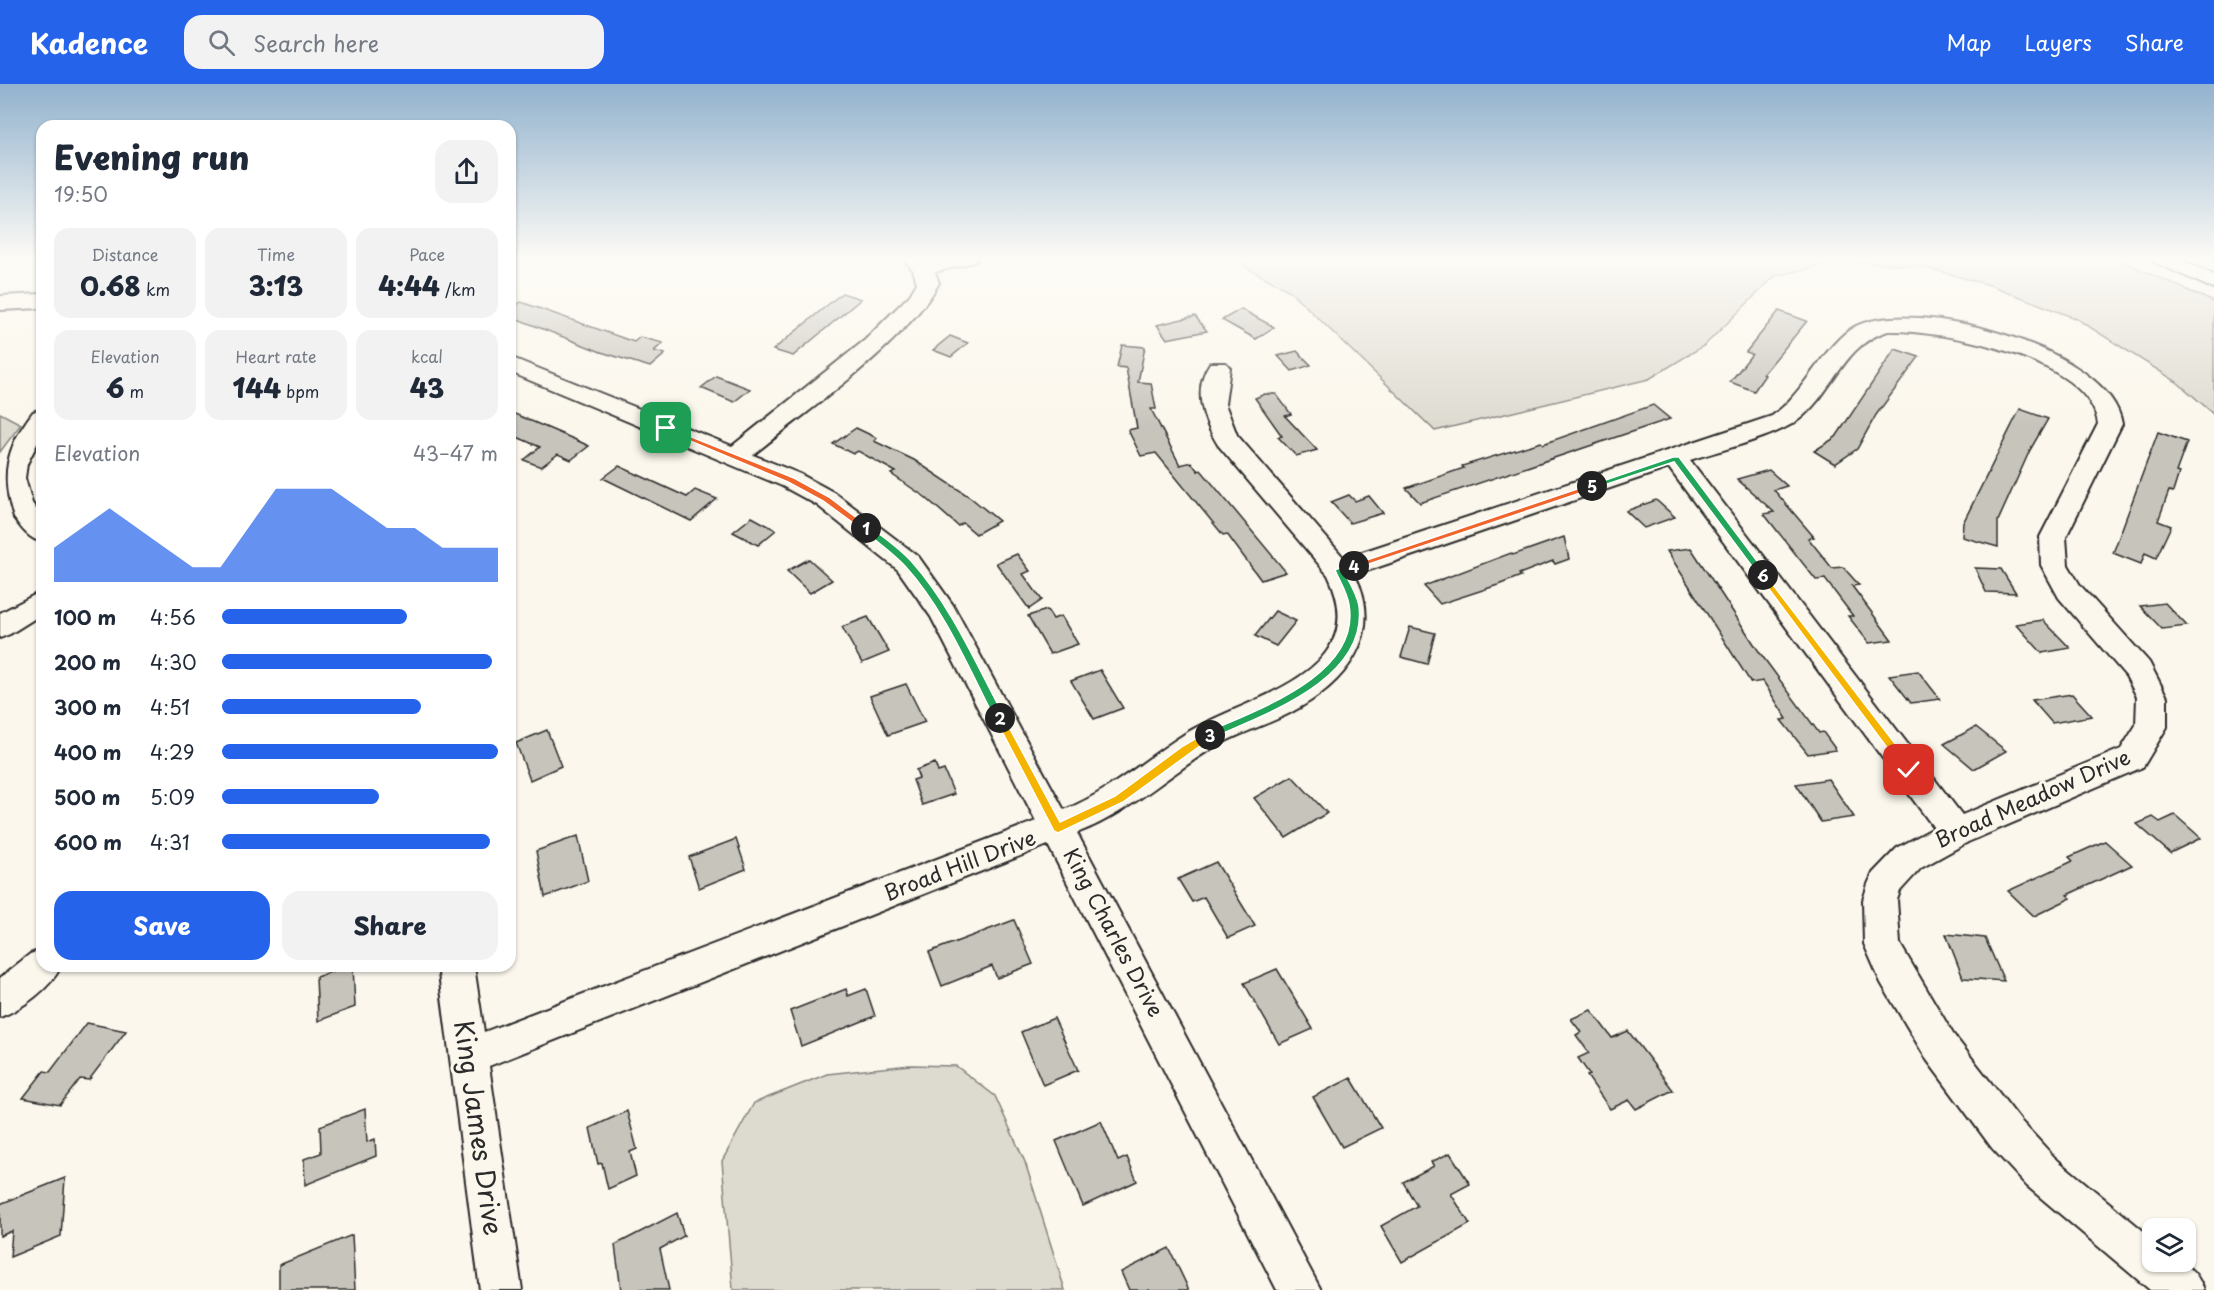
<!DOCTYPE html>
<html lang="en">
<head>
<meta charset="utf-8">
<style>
	body { margin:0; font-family:"Playpen Sans",sans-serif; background:#f2f2f3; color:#1f2937; height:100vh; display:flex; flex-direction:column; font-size:22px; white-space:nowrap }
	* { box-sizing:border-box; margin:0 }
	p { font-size:20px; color:#747a83 }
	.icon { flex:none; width:33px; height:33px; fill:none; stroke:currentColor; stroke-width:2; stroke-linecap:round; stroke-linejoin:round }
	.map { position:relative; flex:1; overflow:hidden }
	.drawer { position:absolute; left:36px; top:36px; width:480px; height:852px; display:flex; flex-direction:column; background:#fff; border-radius:18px; box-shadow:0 2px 4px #0004 }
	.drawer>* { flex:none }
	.fabs { position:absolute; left:2142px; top:1134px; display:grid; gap:12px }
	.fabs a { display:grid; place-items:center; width:54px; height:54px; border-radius:12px; background:#fff; box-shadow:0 2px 4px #0004; font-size:30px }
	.pin { position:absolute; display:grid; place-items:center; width:51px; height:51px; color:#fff; margin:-26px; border-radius:12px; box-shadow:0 3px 9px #0006 }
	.km { position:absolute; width:30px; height:30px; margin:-15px; border-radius:50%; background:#222; color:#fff; font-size:16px; line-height:30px; text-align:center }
	.round { display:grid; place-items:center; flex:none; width:63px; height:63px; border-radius:18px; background:#f2f2f3 }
	.headline { display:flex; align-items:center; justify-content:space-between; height:102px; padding:0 18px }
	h1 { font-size:33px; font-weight:800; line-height:45px }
	.metrics { display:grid; grid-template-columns:repeat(3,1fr); gap:9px; height:102px; padding:6px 18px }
	.metrics div { display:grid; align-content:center; border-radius:15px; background:#f2f2f3; text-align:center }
	.metrics b { font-size:26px; font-weight:800 }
	.metrics small { font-size:16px; font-weight:400 }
	.metrics p { font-size:16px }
	.chart { height:168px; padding:12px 18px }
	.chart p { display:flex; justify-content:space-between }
	.chart svg { width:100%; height:108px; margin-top:6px; fill:#2563eb; opacity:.7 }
	.cta { display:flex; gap:12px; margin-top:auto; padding:12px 18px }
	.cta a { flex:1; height:69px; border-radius:18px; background:#2563eb; color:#fff; font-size:24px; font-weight:800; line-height:69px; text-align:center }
	.cta a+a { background:#f2f2f3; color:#1f2937 }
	ul { padding:0 18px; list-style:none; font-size:20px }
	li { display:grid; grid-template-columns:96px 72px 1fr; align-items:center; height:45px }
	li i { height:15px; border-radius:8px; background:#2563eb }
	header { display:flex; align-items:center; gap:36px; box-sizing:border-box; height:84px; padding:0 30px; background:#2563eb; color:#fff }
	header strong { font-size:28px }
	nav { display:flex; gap:33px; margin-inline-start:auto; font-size:21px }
	.search { width:420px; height:54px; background:#f2f2f3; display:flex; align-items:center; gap:15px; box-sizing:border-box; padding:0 21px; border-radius:18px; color:#747a83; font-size:22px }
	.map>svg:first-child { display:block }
</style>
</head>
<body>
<header>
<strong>Kadence</strong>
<div class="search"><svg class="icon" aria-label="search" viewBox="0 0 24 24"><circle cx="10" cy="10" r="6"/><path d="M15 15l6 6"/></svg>Search here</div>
<nav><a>Map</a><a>Layers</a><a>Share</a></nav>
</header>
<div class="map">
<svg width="2214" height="1206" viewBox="0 0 2214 1206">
	<rect width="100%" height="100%" fill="#fbf7ec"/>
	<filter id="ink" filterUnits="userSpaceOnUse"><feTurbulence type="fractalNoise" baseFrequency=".0167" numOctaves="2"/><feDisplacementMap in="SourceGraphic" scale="12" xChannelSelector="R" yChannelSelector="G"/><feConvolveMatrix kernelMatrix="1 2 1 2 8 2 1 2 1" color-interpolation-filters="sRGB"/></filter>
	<g filter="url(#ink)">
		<!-- green -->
		<g fill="#dddad0" stroke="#84827e" stroke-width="1.5">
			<path d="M 1259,174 L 2115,174 L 2214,218 L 2214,330 L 2177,298 L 2077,235 L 1990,201 L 1919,182 L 1841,177 L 1775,192 L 1705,261 L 1649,295 L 1435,347 L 1290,207 L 1242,181 Z"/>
			<path d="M 0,329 L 21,340 L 0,368 Z"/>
			<path d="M 910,981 L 956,982 L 995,1012 L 1025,1078 L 1065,1206 L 733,1206 L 722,1077 L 754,1019 L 827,990 Z"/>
		</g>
		<!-- building -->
		<g fill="#c7c4bc" stroke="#2b2b2b" stroke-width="1.5">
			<path d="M 842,209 L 861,215 L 793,272 L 773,266 Z"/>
			<path d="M 521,218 L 634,258 L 640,253 L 663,259 L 654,267 L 665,270 L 650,283 L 601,268 L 510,232 L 510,225 Z"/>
			<path d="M 1241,225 L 1274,243 L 1256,255 L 1222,236 Z"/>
			<path d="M 1779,227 L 1807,237 L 1763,290 L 1765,291 L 1754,307 L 1730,298 L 1752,270 L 1746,268 Z"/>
			<path d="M 1195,232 L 1207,247 L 1167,255 L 1157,241 Z"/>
			<path d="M 950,252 L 968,259 L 951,273 L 933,266 Z"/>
			<path d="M 1122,261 L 1145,263 L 1138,298 L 1151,299 L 1156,325 L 1151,325 L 1180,381 L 1191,378 L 1198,387 L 1201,386 L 1286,488 L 1261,496 L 1227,450 L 1223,451 L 1156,369 L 1141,372 L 1128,346 L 1137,344 L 1126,284 L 1117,283 Z"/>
			<path d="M 1895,265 L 1919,273 L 1876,331 L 1857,365 L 1835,380 L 1814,367 L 1836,353 Z"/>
			<path d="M 1297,267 L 1311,281 L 1292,287 L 1278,272 Z"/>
			<path d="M 716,292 L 750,305 L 734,318 L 701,304 Z"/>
			<path d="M 1265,310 L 1276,310 L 1291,330 L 1285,332 L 1317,366 L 1296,372 L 1278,353 L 1282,352 L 1255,314 Z"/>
			<path d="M 1653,321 L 1670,335 L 1420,419 L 1406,404 L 1464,384 L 1462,382 L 1541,358 L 1543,360 Z"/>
			<path d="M 2020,325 L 2048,335 L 2030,366 L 1998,437 L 1998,463 L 1962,453 L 1963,439 Z"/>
			<path d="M 510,328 L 576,356 L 589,362 L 571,376 L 558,370 L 541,383 L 524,376 L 540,363 L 510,350 Z"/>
			<path d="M 856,344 L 877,354 L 874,357 L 914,376 L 970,413 L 999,437 L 976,450 L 963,439 L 958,442 L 925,413 L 891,390 L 896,388 L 858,367 L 853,370 L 833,360 Z"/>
			<path d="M 2158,348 L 2187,358 L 2176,388 L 2179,389 L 2173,408 L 2169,407 L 2158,437 L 2171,442 L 2156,474 L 2145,469 L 2141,480 L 2113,469 Z"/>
			<path d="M 619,382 L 687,413 L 695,406 L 717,415 L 691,437 L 603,394 Z"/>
			<path d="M 1769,386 L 1787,402 L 1774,406 L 1814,453 L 1808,454 L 1832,484 L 1843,483 L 1859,501 L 1852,502 L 1892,556 L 1869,559 L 1848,532 L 1853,532 L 1825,495 L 1816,496 L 1764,430 L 1774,428 L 1737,395 Z"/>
			<path d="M 1349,411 L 1355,417 L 1369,412 L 1383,429 L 1350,439 L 1331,418 Z"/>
			<path d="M 1656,416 L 1675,433 L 1644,444 L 1626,427 Z"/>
			<path d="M 752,433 L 776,446 L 758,461 L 733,448 Z"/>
			<path d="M 1564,453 L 1569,475 L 1555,480 L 1553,477 L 1519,490 L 1521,492 L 1498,501 L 1440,520 L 1424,502 L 1511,469 L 1513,471 Z"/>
			<path d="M 1691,464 L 1760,569 L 1819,649 L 1823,648 L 1836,666 L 1808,670 L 1781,636 L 1787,635 L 1763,597 L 1751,599 L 1667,467 Z"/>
			<path d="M 1017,470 L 1030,487 L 1023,490 L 1042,516 L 1029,525 L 996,479 Z"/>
			<path d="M 809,475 L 832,496 L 810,509 L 787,487 Z"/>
			<path d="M 1975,484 L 2001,485 L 2016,509 L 1986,508 Z"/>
			<path d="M 2165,519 L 2187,542 L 2162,545 L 2140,522 Z"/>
			<path d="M 1047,526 L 1053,535 L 1061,532 L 1078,560 L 1050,570 L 1028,532 Z"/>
			<path d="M 1275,527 L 1296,537 L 1276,562 L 1255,552 Z"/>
			<path d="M 868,533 L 889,568 L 862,579 L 842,543 Z"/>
			<path d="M 2043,536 L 2070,564 L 2042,569 L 2016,540 Z"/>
			<path d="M 1410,543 L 1435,549 L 1427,580 L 1401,573 Z"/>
			<path d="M 1100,586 L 1123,624 L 1094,635 L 1071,597 Z"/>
			<path d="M 1918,587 L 1940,615 L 1911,619 L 1889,591 Z"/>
			<path d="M 906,600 L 925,638 L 888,651 L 870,612 Z"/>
			<path d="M 2072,610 L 2092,632 L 2052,639 L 2032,616 Z"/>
			<path d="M 1976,643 L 2006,667 L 1974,685 L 1944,660 Z"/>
			<path d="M 547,646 L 561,682 L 530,696 L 516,659 Z"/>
			<path d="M 935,679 L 938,688 L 944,686 L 954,710 L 922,721 L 913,696 L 919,694 L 916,686 Z"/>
			<path d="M 1292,692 L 1327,729 L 1286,754 L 1254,714 Z"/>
			<path d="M 1828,695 L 1854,733 L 1821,738 L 1796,700 Z"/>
			<path d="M 2175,731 L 2201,754 L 2170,769 L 2137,740 L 2153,733 L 2160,738 Z"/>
			<path d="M 578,752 L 588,797 L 545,813 L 536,767 Z"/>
			<path d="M 736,755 L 746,785 L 699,804 L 689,773 Z"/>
			<path d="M 2105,757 L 2132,781 L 2067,811 L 2071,814 L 2034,832 L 2008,807 L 2073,777 L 2069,773 Z"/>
			<path d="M 1216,778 L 1255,842 L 1228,854 L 1204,813 L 1192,818 L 1178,795 Z"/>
			<path d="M 1014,836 L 1033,880 L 997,894 L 992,882 L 942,902 L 929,868 Z"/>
			<path d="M 1946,850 L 1985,854 L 2004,897 L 1963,894 Z"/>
			<path d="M 347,882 L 353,882 L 355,923 L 318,937 L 316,893 Z"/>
			<path d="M 1277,885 L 1313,945 L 1279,960 L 1244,899 Z"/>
			<path d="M 846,905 L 848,912 L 866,905 L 875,932 L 801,962 L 790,927 Z"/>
			<path d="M 1591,926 L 1612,954 L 1628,947 L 1673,1006 L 1636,1025 L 1629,1016 L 1610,1025 L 1587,992 L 1590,991 L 1578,974 L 1589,969 L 1576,951 L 1581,948 L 1571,935 Z"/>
			<path d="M 1054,934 L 1078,986 L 1043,1001 L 1021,948 Z"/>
			<path d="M 87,939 L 126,947 L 89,996 L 80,995 L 60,1021 L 23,1014 L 44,987 L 50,988 Z"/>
			<path d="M 1351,994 L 1381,1044 L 1342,1063 L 1313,1013 Z"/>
			<path d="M 365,1025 L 367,1058 L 375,1055 L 376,1072 L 305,1101 L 304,1075 L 321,1069 L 320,1042 Z"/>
			<path d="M 627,1027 L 637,1065 L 630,1068 L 636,1092 L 608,1105 L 602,1079 L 598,1080 L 590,1044 Z"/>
			<path d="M 1101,1037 L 1118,1077 L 1127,1073 L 1137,1097 L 1083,1122 L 1056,1057 Z"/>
			<path d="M 1450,1069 L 1470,1100 L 1451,1110 L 1470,1140 L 1402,1178 L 1381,1142 L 1417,1122 L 1403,1098 L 1434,1082 L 1431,1078 Z"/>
			<path d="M 65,1094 L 61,1152 L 10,1173 L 12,1147 L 0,1152 L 0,1120 Z"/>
			<path d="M 677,1129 L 684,1152 L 660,1165 L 669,1206 L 621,1206 L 615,1161 Z"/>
			<path d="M 352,1151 L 355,1206 L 279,1206 L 279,1181 Z"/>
			<path d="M 1169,1164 L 1189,1206 L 1129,1206 L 1121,1188 Z"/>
		</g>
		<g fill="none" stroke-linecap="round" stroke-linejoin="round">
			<!-- minor casing -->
			<g stroke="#2b2b2b" stroke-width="4">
				<g id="minor">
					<path d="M 903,174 L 925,174 L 928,177 L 941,174 L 978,174 L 974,178 L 935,188 L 939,199 C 903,262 810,324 753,371 L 800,390 L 835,409 L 918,472 L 953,521 L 1064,726 C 1110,708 1146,674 1188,648 C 1248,612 1376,591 1328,491 L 1218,361 C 1203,337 1192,305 1210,279 L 1226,279 L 1230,284 L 1225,320 L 1237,351 L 1344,474 L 1772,332 C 1805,309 1826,257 1856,242 C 1917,212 2111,265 2122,340 L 2066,453 L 2068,481 L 2080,501 L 2149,578 L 2167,613 L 2167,643 L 2143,683 L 1968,758 L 1921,784 L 1900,807 L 1897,816 L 1900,860 L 1953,950 L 2020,1036 L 2055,1074 L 2152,1154 L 2152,1178 C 2181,1178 2192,1177 2204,1206 L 2150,1206 L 2027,1102 L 1992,1064 L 1927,976 L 1881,899 L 1864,860 L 1863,816 L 1868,800 L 1873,789 L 1897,764 L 1934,744 L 1669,384 L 1355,491 C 1386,552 1344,601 1290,629 C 1264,642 1236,650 1211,665 C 1164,694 1129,729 1077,749 L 1321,1206 L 1277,1206 L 1048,761 L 489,982 L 522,1206 L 480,1206 L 438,882 L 474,882 L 484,948 L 1036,737 L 931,533 L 898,486 L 817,421 L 782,402 L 510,288 L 510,273 L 732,362 L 865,256 L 910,211 L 917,199 L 913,186 ZM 1888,247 C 1943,246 2090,274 2098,340 L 2040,453 L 2041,481 L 2059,514 L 2126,592 L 2137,613 L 2136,641 L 2121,665 L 1962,731 L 1690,376 C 1720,366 1780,352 1802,333 C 1835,305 1844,260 1888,247 Z"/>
					<path d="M 2150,174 L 2177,174 L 2214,191 L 2214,205 L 2154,178 Z"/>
					<path d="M 42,210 L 42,224 L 0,226 L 0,212 Z"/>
					<path d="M 42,325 L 42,350 L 27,380 L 25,394 L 32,419 L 42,433 L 42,458 C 29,455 22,445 14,434 C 0,392 6,363 33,328 Z"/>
					<path d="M 42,507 L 42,530 L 10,550 L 0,554 L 0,529 Z"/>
					<path d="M 42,866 L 42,882 L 61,882 C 51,904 22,925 0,933 L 0,894 L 30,870 Z"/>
				</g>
			</g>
			<!-- minor -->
			<use href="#minor" fill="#fbf7ec" fill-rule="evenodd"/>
		</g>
	</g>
	<!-- sky -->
	<linearGradient id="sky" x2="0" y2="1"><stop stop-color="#92b2ce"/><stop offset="0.51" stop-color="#fdfbf6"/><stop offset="1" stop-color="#fdfbf6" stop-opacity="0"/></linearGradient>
	<rect width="2214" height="343" fill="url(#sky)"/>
	<!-- split-1 -->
	<path fill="#f0652b" stroke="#fff" stroke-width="1.5" d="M 664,342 L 794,394 L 829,413 L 870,444 L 863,446 L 823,417 L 788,398 L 664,346 Z"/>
	<!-- split-2 -->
	<path fill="#22a559" stroke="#fff" stroke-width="1.5" d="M 863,442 L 869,442 C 883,453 900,464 912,478 C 952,523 977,582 1005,634 L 1003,637 L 996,637 C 969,585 945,526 905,482 C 893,469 877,458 863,446 Z"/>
	<!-- split-3 -->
	<path fill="#f5b400" stroke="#fff" stroke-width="1.5" d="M 1000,630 L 1003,632 L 1060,738 L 1115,712 L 1183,662 L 1207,648 L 1214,648 L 1215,651 L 1123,718 L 1058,749 L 1054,747 L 995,634 Z"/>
	<!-- split-4 -->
	<path fill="#22a559" stroke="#fff" stroke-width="1.5" d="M 1354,478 L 1358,482 L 1357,484 L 1344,488 C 1350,499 1357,510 1359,522 C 1368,595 1266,630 1214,653 L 1207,653 L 1207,648 C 1256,626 1361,591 1349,521 C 1347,508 1340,498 1335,486 Z"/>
	<!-- split-5 -->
	<path fill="#f0652b" stroke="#fff" stroke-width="1.5" d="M 1592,400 L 1595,404 L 1357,484 L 1349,482 Z"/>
	<!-- split-6 -->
	<path fill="#22a559" stroke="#fff" stroke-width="1.5" d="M 1673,373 L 1679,373 L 1766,489 L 1766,493 L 1760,493 L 1674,378 L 1595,404 L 1588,402 Z"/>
	<!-- split-7 -->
	<path fill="#f5b400" stroke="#fff" stroke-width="1.5" d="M 1763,488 L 1913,683 L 1913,689 L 1906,689 L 1760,493 L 1759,491 Z"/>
	<g text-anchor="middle" stroke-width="6" stroke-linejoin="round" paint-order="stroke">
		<!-- street labels -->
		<g font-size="21" fill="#2b2b2b" stroke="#fbf7ec">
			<text transform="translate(2033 715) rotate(-24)" y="7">Broad Meadow Drive</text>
			<text transform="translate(960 782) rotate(-21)" y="7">Broad Hill Drive</text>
			<text transform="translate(1113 849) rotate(62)" y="7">King Charles Drive</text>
		</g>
		<!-- near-street labels -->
		<g font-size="26" fill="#2b2b2b" stroke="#fbf7ec">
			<text transform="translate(478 1044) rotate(82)" y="9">King James Drive</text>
		</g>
	</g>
</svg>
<div class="fabs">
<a><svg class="icon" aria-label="layers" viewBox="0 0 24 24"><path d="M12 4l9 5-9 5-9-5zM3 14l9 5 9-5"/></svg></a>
</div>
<div class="pin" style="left:666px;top:344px;background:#1e9e55"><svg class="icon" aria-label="arrive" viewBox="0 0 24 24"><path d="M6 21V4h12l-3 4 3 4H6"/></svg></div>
<div class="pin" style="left:1909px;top:686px;background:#d93025"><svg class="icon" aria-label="check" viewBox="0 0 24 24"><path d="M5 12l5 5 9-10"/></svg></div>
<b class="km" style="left:866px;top:444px">1</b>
<b class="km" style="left:1000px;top:634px">2</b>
<b class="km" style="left:1210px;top:651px">3</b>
<b class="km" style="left:1354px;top:482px">4</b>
<b class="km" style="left:1592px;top:402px">5</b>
<b class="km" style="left:1763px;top:491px">6</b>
<section class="drawer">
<div class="headline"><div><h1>Evening run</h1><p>19:50</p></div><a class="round"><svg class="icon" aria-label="share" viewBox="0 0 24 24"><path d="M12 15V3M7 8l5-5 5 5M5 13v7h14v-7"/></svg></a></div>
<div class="metrics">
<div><p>Distance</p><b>0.68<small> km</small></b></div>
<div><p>Time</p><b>3:13</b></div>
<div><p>Pace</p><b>4:44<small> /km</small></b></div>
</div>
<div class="metrics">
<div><p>Elevation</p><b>6<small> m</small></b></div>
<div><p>Heart rate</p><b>144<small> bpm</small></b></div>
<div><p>kcal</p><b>43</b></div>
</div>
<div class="chart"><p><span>Elevation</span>43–47 m</p>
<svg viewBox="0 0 160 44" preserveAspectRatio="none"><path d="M0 44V30L10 22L20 14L30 22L40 30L50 38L60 38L70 22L80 6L90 6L100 6L110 14L120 22L130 22L140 30L150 30L160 30V44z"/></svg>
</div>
<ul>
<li><b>100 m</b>4:56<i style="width:67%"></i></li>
<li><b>200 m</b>4:30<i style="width:98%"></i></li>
<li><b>300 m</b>4:51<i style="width:72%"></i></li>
<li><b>400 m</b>4:29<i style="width:100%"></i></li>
<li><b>500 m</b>5:09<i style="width:57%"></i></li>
<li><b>600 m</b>4:31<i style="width:97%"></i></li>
</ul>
<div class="cta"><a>Save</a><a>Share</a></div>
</section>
</div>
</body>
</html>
